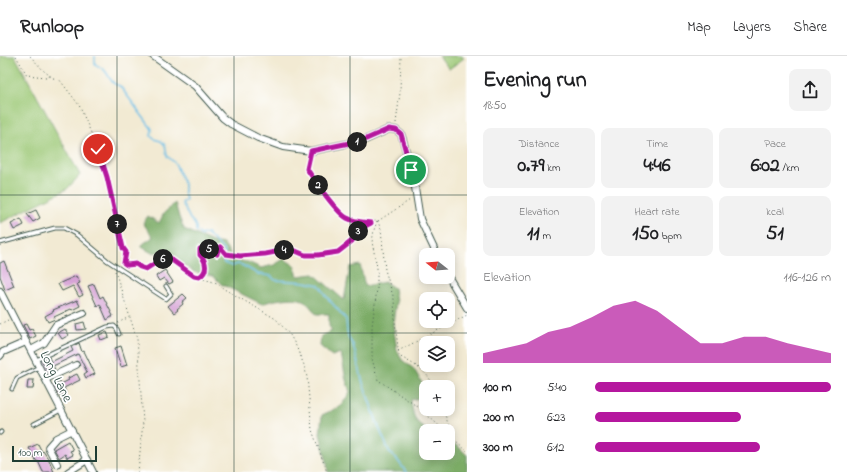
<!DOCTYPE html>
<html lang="en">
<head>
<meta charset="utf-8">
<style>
	body { margin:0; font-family:"Indie Flower",sans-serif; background:#f2f2f2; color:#202124; height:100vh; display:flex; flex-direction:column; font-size:15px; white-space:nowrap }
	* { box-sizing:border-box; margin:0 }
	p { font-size:13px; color:#757577 }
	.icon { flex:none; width:22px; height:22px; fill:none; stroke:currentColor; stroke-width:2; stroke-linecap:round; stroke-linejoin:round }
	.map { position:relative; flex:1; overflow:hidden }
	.side { display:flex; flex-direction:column; background:#fff; width:380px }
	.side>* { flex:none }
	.needle { width:26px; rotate:287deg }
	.buttons { position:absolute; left:419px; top:192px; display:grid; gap:8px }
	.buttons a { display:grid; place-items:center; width:36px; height:36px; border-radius:8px; background:#fff; box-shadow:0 2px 10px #0003; font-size:20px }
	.scale { position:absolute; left:12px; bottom:10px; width:85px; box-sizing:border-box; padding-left:4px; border:2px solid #1f3d34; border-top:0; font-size:11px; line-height:14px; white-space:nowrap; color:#1f3d34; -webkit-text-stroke:3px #fff; paint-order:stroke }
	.pin { position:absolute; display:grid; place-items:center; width:34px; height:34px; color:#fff; margin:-17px; border:2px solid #fff; border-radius:50%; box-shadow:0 1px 4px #0007 }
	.km { position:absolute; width:20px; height:20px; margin:-10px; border-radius:50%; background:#222; color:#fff; font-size:11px; line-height:20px; text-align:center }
	.round { display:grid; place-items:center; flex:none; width:42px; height:42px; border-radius:8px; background:#f2f2f2 }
	.overview { display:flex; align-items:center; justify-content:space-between; height:68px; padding:0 16px }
	h1 { font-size:22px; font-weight:700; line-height:30px }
	.figures { display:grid; grid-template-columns:repeat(3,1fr); gap:6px; height:68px; padding:4px 16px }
	.figures div { display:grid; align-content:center; border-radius:8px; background:#f2f2f2; text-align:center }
	.figures b { font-size:20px; font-weight:700 }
	.figures small { font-size:11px; font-weight:400 }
	.figures p { font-size:11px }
	.chart { height:112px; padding:8px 16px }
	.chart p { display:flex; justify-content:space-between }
	.chart svg { width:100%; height:72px; margin-top:4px; fill:#b5179e; opacity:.7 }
	ul { padding:0 16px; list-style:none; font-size:13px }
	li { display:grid; grid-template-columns:64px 48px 1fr; align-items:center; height:30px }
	li i { height:10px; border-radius:5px; background:#b5179e }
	header { display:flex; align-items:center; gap:24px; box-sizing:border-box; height:56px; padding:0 20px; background:#fff; border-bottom:1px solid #e0e0e0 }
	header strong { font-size:19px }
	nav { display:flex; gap:22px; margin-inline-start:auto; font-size:14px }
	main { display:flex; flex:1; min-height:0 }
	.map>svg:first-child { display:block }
</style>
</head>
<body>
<header>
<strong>Runloop</strong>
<nav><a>Map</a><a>Layers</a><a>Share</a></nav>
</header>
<main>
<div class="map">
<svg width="467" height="416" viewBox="0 0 467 416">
	<rect width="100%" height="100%" fill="#fff"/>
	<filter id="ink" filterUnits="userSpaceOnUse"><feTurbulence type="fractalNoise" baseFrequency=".025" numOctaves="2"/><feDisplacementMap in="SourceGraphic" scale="8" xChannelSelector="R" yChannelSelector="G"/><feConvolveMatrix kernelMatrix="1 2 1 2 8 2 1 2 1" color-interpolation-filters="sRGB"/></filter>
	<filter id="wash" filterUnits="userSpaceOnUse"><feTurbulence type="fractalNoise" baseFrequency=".012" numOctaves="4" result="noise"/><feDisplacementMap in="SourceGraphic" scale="16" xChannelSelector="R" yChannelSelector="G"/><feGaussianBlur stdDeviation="0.9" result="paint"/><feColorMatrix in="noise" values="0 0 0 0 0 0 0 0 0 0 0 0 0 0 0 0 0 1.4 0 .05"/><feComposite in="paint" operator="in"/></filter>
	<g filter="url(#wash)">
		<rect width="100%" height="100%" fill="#f2ead3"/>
		<!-- green -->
		<g fill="#9bc774" stroke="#5d8254">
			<path d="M 0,0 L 15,0 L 80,119 L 67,133 L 0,167 Z"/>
			<path d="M 439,0 L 462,0 L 464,2 L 449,13 Z"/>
		</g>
		<!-- forest -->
		<path fill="#7cac66" stroke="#4e744d" d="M 175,147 L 179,161 L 184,173 L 212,186 L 224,188 L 234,204 L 248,206 L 261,212 L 274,209 L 284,203 L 294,209 L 298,220 L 314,218 L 344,244 L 350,211 L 360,209 L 365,230 L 385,226 L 394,232 L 396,246 L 393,268 L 397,294 L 402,304 L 414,313 L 426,334 L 420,342 L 411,344 C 413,359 414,367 429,375 L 426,375 L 426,397 L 448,397 L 448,385 L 459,391 L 467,399 L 467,416 L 328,416 L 327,406 L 320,378 L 322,359 L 341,350 L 350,336 L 346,324 L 341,297 L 332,300 L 320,290 L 321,280 L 332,275 L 329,270 L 329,258 L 316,258 C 313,254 308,247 303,244 C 293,240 271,244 262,248 L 221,228 L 213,220 L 194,216 L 177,204 L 169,194 L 152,197 L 140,190 L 153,181 L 143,167 L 148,160 L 159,167 L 164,157 Z"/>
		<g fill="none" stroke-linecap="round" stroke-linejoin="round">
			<!-- stream -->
			<path stroke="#6cbfe8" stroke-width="1.5" d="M 95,0 L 95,8 C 98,10 104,13 106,16 C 111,23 111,28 120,30 L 152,73 L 151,80 L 154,83 L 161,85 L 165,89 L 167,100 L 175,107 L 184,128 L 184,135 L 186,144 L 182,147 L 190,163 L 194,167 L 196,171 L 196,175 L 201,179 L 207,177 L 223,194 L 225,197 L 222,201 L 224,207 L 232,210 L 238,208 L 242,209 L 258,218 L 271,220 L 275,224 L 305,226 L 319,229 L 322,233 L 325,239 L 346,263 L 347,274 L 349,283 L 353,289 L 363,327 L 379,372 L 390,397 L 396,402 L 406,416"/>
		</g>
		<g id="blocks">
			<!-- building -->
			<g fill="#d6a2d5">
				<path d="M 36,154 L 40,162 L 33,166 L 27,158 Z"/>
				<path d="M 21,163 L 24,169 L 14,174 L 11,168 Z"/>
				<path d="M 4,205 L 14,230 L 5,234 L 0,220 L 0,207 Z"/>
				<path d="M 165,214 L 173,226 L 169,228 L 164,222 L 159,225 L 156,220 Z"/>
				<path d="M 76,220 L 80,227 L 77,228 L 83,239 L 79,241 L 73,230 L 62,235 L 58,228 Z"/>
				<path d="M 94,228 L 100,242 L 103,240 L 113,260 L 107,264 L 100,248 L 97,250 L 88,230 Z"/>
				<path d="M 183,238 L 187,242 L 182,246 L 183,248 L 177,253 L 178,254 L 174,257 L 168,250 Z"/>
				<path d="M 77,244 L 80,250 L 72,254 L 71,253 L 54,261 L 55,263 L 48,266 L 45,260 L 54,255 L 53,254 Z"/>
				<path d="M 84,266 L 86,273 L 77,274 L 76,268 Z"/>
				<path d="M 26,268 L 29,274 L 32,273 L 36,280 L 30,283 L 23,269 Z"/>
				<path d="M 65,273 L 69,279 L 62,283 L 58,277 Z"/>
				<path d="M 107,276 L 109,281 L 101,284 L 99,279 Z"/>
				<path d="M 79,287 L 82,296 L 84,295 L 95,318 L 86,322 L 84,318 L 87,316 L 78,298 L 53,310 L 55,313 L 48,316 L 42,305 L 49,301 L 51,306 L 73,295 L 71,291 Z"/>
				<path d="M 121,290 L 127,309 L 121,311 L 115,292 Z"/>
				<path d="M 77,318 L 80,324 L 64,332 L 66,337 L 60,340 L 54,328 L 60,325 L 61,328 L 69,324 L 68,322 Z"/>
				<path d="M 28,324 L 34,324 L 33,333 L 27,333 Z"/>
				<path d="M 68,385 L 73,394 L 70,395 L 73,399 L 67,402 L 65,398 L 59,402 L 54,393 Z"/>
				<path d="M 38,388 L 42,396 L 43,395 L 49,404 L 54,416 L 43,416 L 38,405 L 37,406 L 29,392 Z"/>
			</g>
		</g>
	</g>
	<g filter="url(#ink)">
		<use href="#blocks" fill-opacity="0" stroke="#3f574c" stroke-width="1"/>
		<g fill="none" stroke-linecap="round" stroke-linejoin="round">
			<!-- service casing -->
			<g stroke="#3f574c" stroke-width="5">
				<g id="service">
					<path d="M 0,187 L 55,172 L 64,172 L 77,179 L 108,205 L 166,243 L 171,238 L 166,230"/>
					<path d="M 36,304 L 107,271 L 114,270 L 117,273 L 119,278"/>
					<path d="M 12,333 L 17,322 L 39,311"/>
					<path d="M 34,368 L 61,354"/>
					<path d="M 0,377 L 1,376"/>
				</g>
			</g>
			<!-- minor casing -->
			<g stroke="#3f574c" stroke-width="8">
				<g id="minor">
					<path d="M 153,0 L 195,30 L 223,62 L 231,68 L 258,82 L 283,91 L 311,95 L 365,84 L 389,73 L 396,74 L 401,78 L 403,84 L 414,125 L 420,163 L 437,199"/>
					<path d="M 448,220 L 467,252"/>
					<path d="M 0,235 L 93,416"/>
					<path d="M 31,294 L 44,287 L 56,269 L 84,257"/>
					<path d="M 0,300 L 3,296 L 26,286"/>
					<path d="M 46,323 L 76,309"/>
					<path d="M 57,408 L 48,391 L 56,382 L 72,374"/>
					<path d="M 68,416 L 87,404"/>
				</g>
			</g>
			<!-- path -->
			<g stroke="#3f574c" stroke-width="1" stroke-dasharray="1 3" stroke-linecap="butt">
				<path d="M 16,0 L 27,19 L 46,21 L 50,20"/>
				<path d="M 30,0 L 44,15 L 53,22 L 59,23 L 79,49 L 98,93 L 107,121 L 123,192 L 126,196 L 123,206 L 121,208"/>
				<path d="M 396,67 L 400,37 L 401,0"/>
				<path d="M 309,101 L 307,113 C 316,126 333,152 345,161 C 351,166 362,166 370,166"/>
				<path d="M 377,165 L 374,174 L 372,186 L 377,211 L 377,233 L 372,270 L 372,303 L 378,324 L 418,351 L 445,375"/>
				<path d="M 378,165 L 410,144"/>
				<path d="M 124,206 L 127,209 C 138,208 137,210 146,213 L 160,204 L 169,202 L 195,220"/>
				<path d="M 115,215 L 137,283 L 143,366 L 138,416"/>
				<path d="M 195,221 C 204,222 208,213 205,204 C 204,202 201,201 200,199 L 199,193 L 208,193 L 217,198 L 218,193 L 220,191 L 227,198 L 240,200 L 265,198 L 291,193 L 305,199 L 317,199 L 338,196 L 352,185 L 359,173 L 377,164 L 381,173 L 385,214 L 394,243 L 395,266 L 399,300 C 413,308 428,315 434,331"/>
				<path d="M 200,222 L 217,227 L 224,233 L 276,263 L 290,279 L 296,290 L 304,309 L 307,321 L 312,374 L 327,416"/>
				<path d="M 118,267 L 129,261"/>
				<path d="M 0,268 L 8,264"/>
				<path d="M 398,295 L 467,259"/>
				<path d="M 443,353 L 453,382 L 467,395"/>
				<path d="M 448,377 L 452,381"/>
			</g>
			<!-- service -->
			<use href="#service" stroke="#fff" stroke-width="3"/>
			<!-- minor -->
			<use href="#minor" stroke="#fff" stroke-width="6"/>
		</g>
	</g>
	<g fill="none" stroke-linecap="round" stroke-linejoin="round" filter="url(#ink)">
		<!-- route casing -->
		<g stroke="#fff" stroke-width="8">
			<path id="route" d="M 98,93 L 107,121 L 123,192 L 126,196 L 124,207 L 127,209 L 136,208 L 140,211 L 146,213 L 160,204 L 169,202 L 194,220 L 199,221 C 208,216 207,206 200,199 L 200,193 L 208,192 L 217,198 L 218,193 L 220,191 L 226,198 L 240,200 L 265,198 L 291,193 L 305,199 L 318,199 L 338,196 L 352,185 L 359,173 L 371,167 C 363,166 354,166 347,162 C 337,157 314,124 307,113 L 311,95 L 364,84 L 389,73 L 396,74 L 401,78 L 411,114"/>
		</g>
		<!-- route -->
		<use href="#route" stroke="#b5179e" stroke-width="5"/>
	</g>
	<!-- grid -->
	<path fill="none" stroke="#1f3d34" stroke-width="1" stroke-opacity="0.55" d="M 117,0 L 117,416M 234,0 L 234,416M 350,0 L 350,416M 0,139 L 467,139M 0,277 L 467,277"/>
	<g text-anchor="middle" stroke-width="3.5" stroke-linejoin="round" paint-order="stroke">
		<!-- street labels -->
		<g font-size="14" fill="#1f3d34" stroke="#fff">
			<text transform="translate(57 320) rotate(63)" y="5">Long Lane</text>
		</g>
	</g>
</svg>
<div class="buttons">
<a><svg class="needle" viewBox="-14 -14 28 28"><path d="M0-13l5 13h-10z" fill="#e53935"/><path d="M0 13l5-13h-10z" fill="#757577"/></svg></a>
<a><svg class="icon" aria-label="locate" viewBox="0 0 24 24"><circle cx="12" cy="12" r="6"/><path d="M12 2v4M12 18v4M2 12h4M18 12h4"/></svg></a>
<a><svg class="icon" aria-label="layers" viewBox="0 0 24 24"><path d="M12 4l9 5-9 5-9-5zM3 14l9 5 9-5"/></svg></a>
<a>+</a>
<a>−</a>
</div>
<div class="scale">100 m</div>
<div class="pin" style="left:411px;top:114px;background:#1e9e55"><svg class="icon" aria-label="arrive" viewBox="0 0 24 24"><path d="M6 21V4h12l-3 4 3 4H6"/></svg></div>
<div class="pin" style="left:98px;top:93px;background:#d93025"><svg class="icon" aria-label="check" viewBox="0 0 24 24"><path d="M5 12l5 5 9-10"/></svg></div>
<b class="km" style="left:357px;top:86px">1</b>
<b class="km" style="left:318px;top:129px">2</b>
<b class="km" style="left:358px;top:175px">3</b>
<b class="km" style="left:284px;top:194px">4</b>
<b class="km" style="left:209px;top:193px">5</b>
<b class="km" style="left:163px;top:203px">6</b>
<b class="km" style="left:117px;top:168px">7</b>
</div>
<section class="side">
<div class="overview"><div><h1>Evening run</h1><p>18:50</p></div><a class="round"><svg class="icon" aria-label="share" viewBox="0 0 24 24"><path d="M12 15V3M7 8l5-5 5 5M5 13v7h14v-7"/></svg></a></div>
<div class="figures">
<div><p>Distance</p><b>0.79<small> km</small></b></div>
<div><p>Time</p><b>4:46</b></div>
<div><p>Pace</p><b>6:02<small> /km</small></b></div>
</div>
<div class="figures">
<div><p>Elevation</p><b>11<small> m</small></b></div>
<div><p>Heart rate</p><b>150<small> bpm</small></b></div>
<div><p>kcal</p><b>51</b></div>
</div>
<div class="chart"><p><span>Elevation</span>116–126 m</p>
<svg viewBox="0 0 160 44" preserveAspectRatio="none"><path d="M0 44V38L10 35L20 32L30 25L40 22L50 16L60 9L70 6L80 12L90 22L100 32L110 32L120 28L130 28L140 32L150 35L160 38V44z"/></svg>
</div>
<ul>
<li><b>100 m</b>5:40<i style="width:100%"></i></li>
<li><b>200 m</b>6:23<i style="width:62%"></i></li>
<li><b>300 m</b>6:12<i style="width:70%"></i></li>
</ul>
</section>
</main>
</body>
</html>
